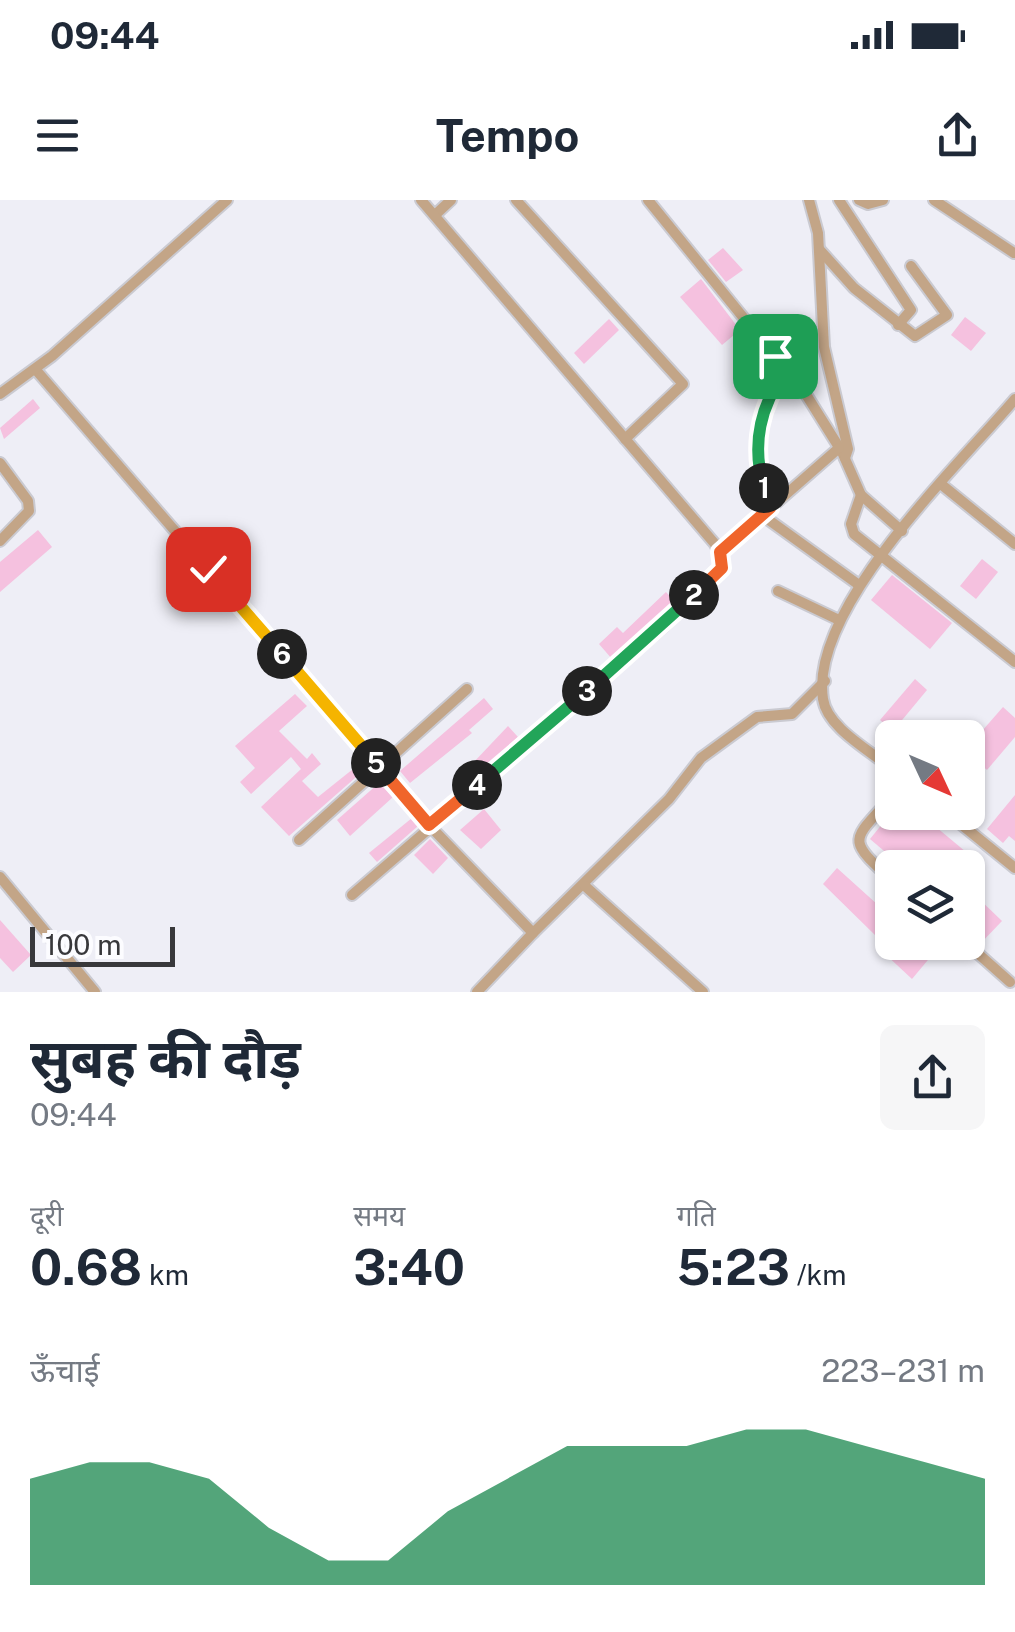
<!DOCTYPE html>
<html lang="hi">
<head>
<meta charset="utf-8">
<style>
	body { margin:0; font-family:"Public Sans","Noto Sans Devanagari",sans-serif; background:#f6f6f7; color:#1f2937; height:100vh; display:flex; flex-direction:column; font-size:38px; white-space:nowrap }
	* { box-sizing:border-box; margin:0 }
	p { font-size:32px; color:#747a83 }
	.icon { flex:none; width:55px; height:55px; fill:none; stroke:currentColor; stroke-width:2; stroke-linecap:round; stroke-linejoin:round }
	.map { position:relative; height:792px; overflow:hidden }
	.sheet { display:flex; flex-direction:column; background:#fff; flex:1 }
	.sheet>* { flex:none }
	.needle { width:65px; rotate:134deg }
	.tools { position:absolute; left:875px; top:520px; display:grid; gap:20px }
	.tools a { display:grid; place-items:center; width:110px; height:110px; border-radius:15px; background:#fff; box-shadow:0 2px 8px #0004; font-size:50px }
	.scale { position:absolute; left:30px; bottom:25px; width:145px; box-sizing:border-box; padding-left:10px; border:5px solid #38383b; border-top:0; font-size:28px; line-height:35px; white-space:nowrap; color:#38383b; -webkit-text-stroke:8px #fcfcff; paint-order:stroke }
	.pin { position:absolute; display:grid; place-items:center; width:85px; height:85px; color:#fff; margin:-42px; border-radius:20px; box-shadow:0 5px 15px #0006 }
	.km { position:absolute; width:50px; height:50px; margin:-25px; border-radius:50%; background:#222; color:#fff; font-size:28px; line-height:50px; text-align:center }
	.round { display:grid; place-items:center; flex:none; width:105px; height:105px; border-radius:15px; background:#f6f6f7 }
	.head { display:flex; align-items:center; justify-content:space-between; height:170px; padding:0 30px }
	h1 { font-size:55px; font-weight:700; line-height:75px }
	.stats { display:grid; grid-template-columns:repeat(3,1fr); gap:15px; height:170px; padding:10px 30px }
	.stats div { display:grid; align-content:center }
	.stats b { font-size:50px; font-weight:700 }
	.stats small { font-size:28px; font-weight:400 }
	.stats p { font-size:28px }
	.chart { height:280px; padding:20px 30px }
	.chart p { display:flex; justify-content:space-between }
	.chart svg { width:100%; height:180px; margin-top:10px; fill:#0b8043; opacity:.7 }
	.status { display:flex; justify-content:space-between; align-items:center; height:70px; padding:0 50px; background:#fff; direction:ltr }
	.status svg { height:28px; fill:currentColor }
	header { display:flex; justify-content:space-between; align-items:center; height:130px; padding:0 30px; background:#fff; font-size:45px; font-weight:700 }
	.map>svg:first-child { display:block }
</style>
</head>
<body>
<div class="status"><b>09:44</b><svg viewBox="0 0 49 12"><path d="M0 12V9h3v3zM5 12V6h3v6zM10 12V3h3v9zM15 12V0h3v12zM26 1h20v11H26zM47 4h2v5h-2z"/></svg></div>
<header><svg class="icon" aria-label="menu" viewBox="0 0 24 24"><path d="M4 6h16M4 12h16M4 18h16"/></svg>Tempo<svg class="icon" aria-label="share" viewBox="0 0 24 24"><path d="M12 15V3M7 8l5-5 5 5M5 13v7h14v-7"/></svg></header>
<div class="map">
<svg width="1015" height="792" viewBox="0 0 1015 792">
	<rect width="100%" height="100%" fill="#eeeef6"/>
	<!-- building -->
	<g fill="#f5c1df">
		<path d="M 723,48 L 743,70 L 726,82 L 708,60 Z"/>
		<path d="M 701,79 L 740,130 L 722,145 L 680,97 Z"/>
		<path d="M 965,117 L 986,133 L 971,151 L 951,135 Z"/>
		<path d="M 609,119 L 619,130 L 584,164 L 574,153 Z"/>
		<path d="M 33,199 L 40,208 L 4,239 L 0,228 Z"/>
		<path d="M 38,330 L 52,347 L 0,392 L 0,362 Z"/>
		<path d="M 982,359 L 998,372 L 976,399 L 960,386 Z"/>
		<path d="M 892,375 L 952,423 L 930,449 L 871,400 Z"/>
		<path d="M 666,392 L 675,402 L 612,459 L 599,444 L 617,427 L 623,433 Z"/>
		<path d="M 915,479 L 927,490 L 893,531 L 880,520 Z"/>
		<path d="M 295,494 L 307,506 L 279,531 L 307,559 L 312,553 L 321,564 L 302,581 L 318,597 L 358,565 L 363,571 L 289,636 L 261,607 L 301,569 L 291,557 L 251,594 L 240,582 L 255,568 L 235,546 Z"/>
		<path d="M 484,498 L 493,509 L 469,530 L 472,533 L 410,583 L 400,571 Z"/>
		<path d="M 1003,507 L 1015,518 L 1015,537 L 987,570 L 968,553 L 968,547 Z"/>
		<path d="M 508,526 L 518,537 L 480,573 L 472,564 Z"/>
		<path d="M 379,583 L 393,597 L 350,636 L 337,620 Z"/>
		<path d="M 1015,595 L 1015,641 L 1009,636 L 1003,643 L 987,629 Z"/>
		<path d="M 484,609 L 501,630 L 481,649 L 460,630 Z"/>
		<path d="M 892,612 L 918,612 L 972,657 L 963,668 L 904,668 L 870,639 Z"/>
		<path d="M 412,618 L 418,626 L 377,662 L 369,653 Z"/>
		<path d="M 430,639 L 448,658 L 433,674 L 414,655 Z"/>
		<path d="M 837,668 L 878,705 L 892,689 L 892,717 L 876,736 L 823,684 Z"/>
		<path d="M 976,696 L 1002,721 L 980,744 L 968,734 L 968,705 Z"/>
		<path d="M 0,720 L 31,755 L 13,772 L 0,758 Z"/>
		<path d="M 891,742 L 943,742 L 912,779 L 883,752 Z"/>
	</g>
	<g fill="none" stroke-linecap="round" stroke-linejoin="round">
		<!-- minor casing -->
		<g stroke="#cacad1" stroke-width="14">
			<g id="minor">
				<path d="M 516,0 L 683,184 L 625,239"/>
				<path d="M 648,0 L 807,196 L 842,252 L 861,295 L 902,331"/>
				<path d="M 809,0 L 818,33 L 824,147 L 848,249 L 845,258"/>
				<path d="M 839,0 L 911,110 L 898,125"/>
				<path d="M 859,0 L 868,4 L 883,0"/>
				<path d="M 934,0 L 1014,53"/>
				<path d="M 435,15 L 451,0"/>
				<path d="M 819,49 L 854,88 L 915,136 L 947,115 L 911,66"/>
				<path d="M 36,170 L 429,625 L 533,733 L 669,599 L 701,558 L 757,517 L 792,514 L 825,481"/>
				<path d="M 0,194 L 52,156 L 227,0"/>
				<path d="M 0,263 L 28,301 L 29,311 L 0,341"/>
				<path d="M 942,285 L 1015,344"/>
				<path d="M 861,295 L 851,324 L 854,334 L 1015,462"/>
				<path d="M 770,308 C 753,256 753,215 786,170"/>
				<path d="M 762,315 L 859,385"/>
				<path d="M 720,352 L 839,248"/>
				<path d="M 778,391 L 839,420"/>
				<path d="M 892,569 C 871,551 827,528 823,499 C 809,408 959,265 1015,199"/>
				<path d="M 892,597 C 852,641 845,638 892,680"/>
				<path d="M 946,612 L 1015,668"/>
				<path d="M 299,640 L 467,489"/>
				<path d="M 0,677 L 95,792"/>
				<path d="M 585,686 L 703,792"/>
				<path d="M 352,695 L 663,427 L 724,363 L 715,344 L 421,0"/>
				<path d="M 965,742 L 1010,782"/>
				<path d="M 477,792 L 533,733"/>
			</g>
		</g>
		<!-- minor -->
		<use href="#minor" stroke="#c3a587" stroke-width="10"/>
	</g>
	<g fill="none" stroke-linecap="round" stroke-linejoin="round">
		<!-- split-1 casing -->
		<g stroke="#fff" stroke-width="20">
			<path id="split-1" d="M 764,288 C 751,244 760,206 786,170 L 775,156"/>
		</g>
		<!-- split-2 casing -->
		<g stroke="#fff" stroke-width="20">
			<path id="split-2" d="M 694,395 L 722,368 L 720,352 L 770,308 L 764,288"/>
		</g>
		<!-- split-3 casing -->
		<g stroke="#fff" stroke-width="20">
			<path id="split-3" d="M 587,491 L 694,395"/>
		</g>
		<!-- split-4 casing -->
		<g stroke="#fff" stroke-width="20">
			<path id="split-4" d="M 477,585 L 587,491"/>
		</g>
		<!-- split-5 casing -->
		<g stroke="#fff" stroke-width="20">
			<path id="split-5" d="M 376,563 L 429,625 L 477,585"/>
		</g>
		<!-- split-6 casing -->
		<g stroke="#fff" stroke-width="20">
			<path id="split-6" d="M 282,454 L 376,563"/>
		</g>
		<!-- split-7 casing -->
		<g stroke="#fff" stroke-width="20">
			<path id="split-7" d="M 208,369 L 282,454"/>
		</g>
		<!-- split-1 -->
		<use href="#split-1" stroke="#22a559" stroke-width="12"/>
		<!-- split-2 -->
		<use href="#split-2" stroke="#f0652b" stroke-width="12"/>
		<!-- split-3 -->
		<use href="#split-3" stroke="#22a559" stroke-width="12"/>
		<!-- split-4 -->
		<use href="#split-4" stroke="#22a559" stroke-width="12"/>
		<!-- split-5 -->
		<use href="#split-5" stroke="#f0652b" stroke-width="12"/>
		<!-- split-6 -->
		<use href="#split-6" stroke="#f5b400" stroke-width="12"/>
		<!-- split-7 -->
		<use href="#split-7" stroke="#f5b400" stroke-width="12"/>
	</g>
</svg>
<div class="tools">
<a><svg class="needle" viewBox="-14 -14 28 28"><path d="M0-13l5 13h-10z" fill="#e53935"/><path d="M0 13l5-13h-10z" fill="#747a83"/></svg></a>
<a><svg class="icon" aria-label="layers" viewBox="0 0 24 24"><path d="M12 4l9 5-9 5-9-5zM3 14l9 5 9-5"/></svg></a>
</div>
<div class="scale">100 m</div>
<div class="pin" style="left:775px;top:156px;background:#1e9e55"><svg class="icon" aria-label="arrive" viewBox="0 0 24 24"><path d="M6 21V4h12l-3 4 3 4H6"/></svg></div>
<div class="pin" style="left:208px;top:369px;background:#d93025"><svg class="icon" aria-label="check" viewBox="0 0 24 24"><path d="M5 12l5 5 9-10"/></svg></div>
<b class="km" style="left:764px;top:288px">1</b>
<b class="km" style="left:694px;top:395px">2</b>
<b class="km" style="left:587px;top:491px">3</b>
<b class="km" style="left:477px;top:585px">4</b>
<b class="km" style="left:376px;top:563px">5</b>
<b class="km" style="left:282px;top:454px">6</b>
</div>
<section class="sheet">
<div class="head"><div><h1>सुबह की दौड़</h1><p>09:44</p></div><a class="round"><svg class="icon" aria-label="share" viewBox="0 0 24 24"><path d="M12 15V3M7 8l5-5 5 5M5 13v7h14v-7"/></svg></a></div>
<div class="stats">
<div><p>दूरी</p><b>0.68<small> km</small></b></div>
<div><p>समय</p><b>3:40</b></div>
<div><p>गति</p><b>5:23<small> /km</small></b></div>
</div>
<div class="chart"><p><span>ऊँचाई</span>223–231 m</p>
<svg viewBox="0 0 160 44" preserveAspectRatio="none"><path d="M0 44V18L10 14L20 14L30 18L40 30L50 38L60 38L70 26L80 18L90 10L100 10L110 10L120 6L130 6L140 10L150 14L160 18V44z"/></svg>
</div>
</section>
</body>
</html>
